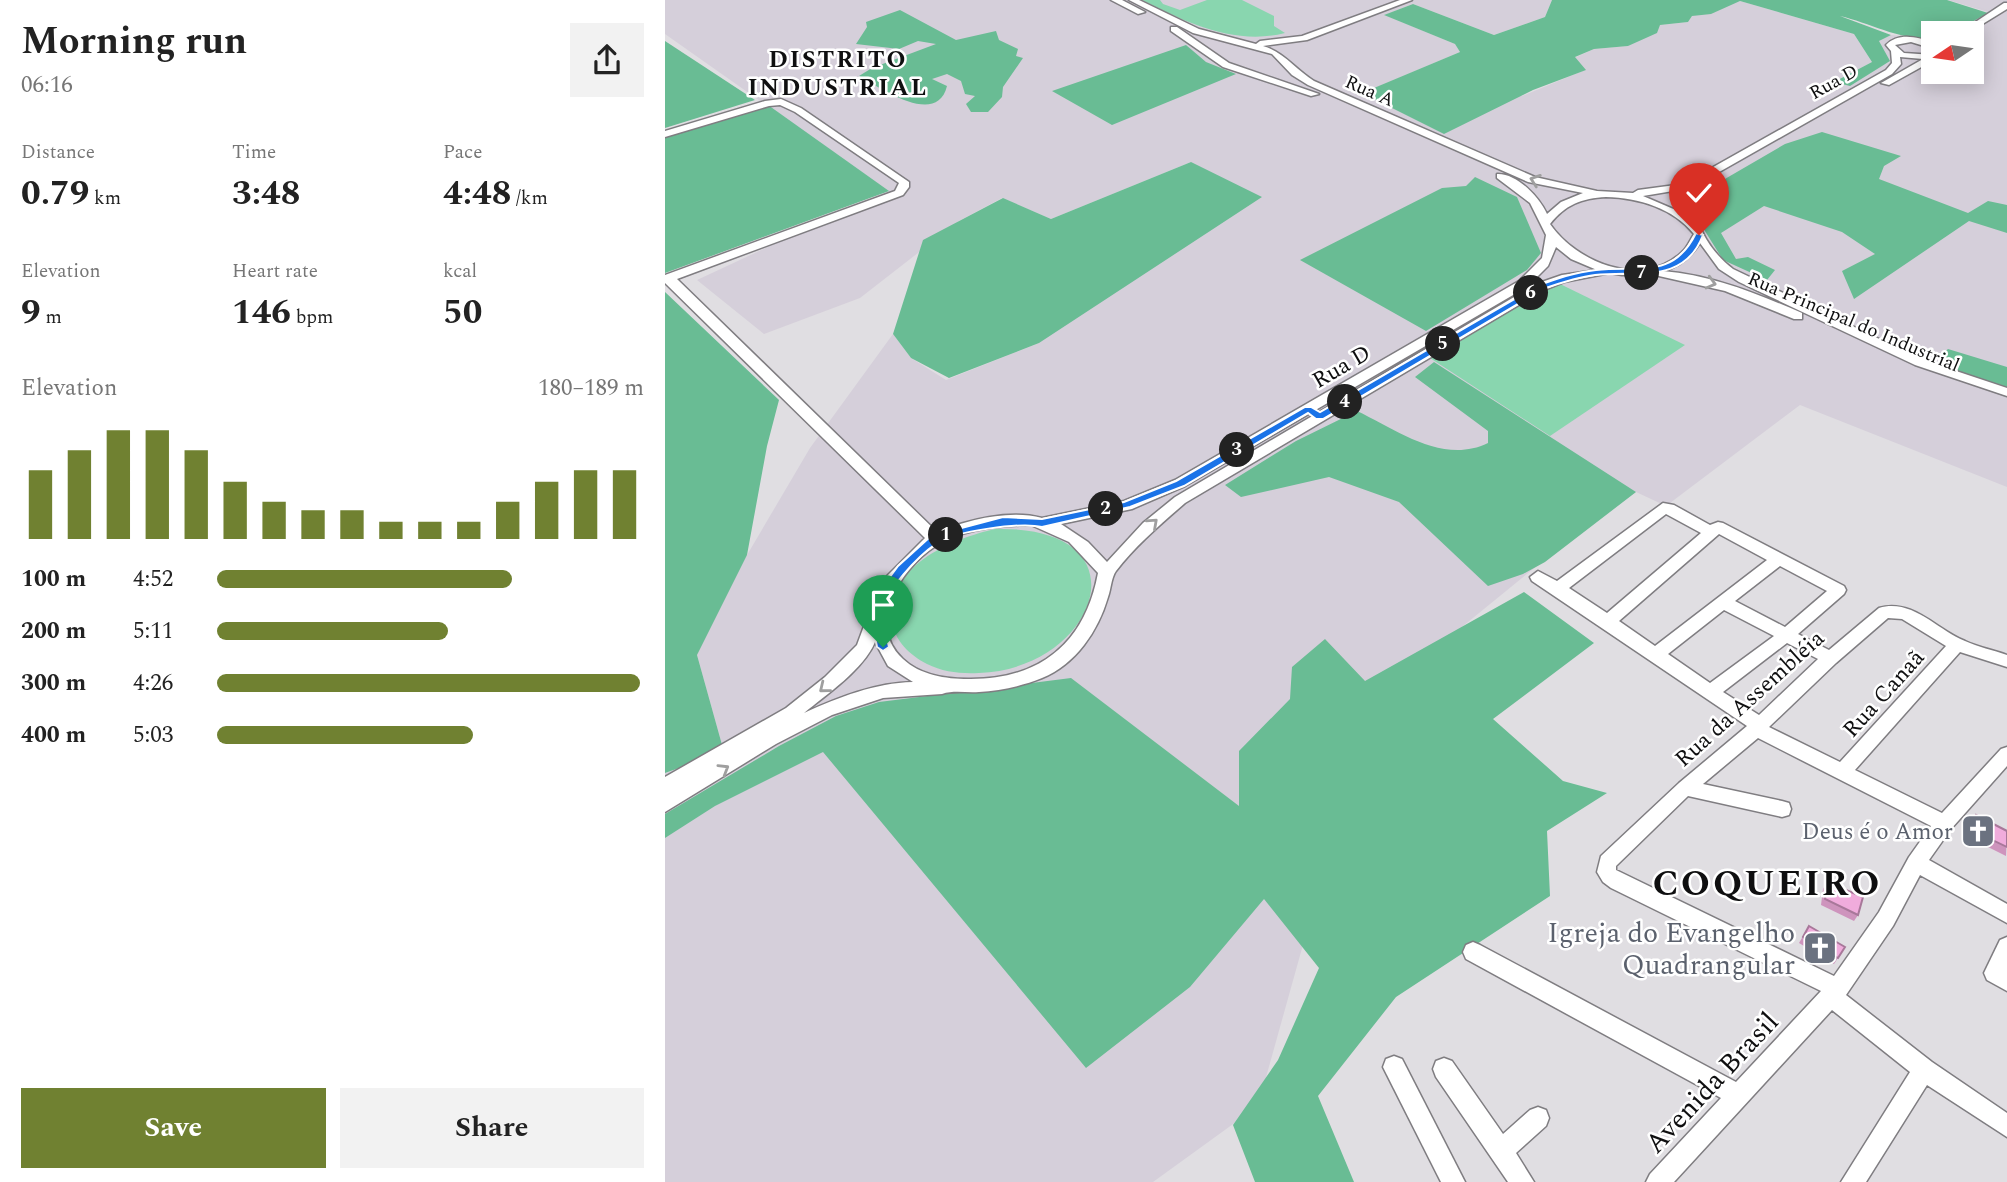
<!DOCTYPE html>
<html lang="en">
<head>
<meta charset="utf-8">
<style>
	body { margin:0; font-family:Spectral,serif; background:#f2f2f2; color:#222; height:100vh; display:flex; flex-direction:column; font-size:26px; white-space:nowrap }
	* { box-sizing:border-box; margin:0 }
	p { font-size:23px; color:#767676 }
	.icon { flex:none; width:38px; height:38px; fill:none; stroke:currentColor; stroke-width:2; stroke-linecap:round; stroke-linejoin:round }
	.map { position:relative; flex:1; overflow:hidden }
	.sheet { display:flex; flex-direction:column; background:#fff; width:665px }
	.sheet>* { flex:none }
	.needle { width:46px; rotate:257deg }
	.tools { position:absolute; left:1256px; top:21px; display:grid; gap:14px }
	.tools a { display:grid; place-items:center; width:63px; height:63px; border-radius:0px; background:#fff; box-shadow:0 4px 18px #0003; font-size:35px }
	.pin { position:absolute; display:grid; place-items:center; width:60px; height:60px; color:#fff; margin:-72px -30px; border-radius:50% 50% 50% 0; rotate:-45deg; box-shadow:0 0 7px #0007 }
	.pin .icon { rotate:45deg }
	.km { position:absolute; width:35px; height:35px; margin:-18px; border-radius:50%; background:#222; color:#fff; font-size:19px; line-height:35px; text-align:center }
	.round { display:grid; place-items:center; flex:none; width:74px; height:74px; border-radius:0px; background:#f2f2f2 }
	.headline { display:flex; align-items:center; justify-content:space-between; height:119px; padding:0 21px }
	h1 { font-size:38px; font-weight:700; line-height:52px }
	.stats { display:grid; grid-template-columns:repeat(3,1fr); gap:10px; height:119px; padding:7px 21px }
	.stats div { display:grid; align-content:center }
	.stats b { font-size:35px; font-weight:700 }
	.stats small { font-size:19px; font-weight:400 }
	.stats p { font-size:19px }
	.chart { height:196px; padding:14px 21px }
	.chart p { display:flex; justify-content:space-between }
	.chart svg { width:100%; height:126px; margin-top:7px; stroke:#708131; stroke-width:6 }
	.primary-button { display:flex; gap:14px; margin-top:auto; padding:14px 21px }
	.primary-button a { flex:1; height:80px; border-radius:0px; background:#708131; color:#fff; font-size:28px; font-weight:700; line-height:80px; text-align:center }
	.primary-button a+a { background:#f2f2f2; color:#222 }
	ul { padding:0 21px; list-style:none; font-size:23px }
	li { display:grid; grid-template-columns:112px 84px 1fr; align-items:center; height:52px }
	li i { height:18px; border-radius:9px; background:#708131 }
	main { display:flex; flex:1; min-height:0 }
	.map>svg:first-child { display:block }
</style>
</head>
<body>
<main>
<section class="sheet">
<div class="headline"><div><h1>Morning run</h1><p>06:16</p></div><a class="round"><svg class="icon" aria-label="share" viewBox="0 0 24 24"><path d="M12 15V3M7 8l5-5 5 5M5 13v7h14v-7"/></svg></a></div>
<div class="stats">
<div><p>Distance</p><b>0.79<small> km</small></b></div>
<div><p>Time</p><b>3:48</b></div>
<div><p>Pace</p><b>4:48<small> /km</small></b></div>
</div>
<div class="stats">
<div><p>Elevation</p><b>9<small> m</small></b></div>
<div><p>Heart rate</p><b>146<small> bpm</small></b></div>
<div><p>kcal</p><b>50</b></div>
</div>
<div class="chart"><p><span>Elevation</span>180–189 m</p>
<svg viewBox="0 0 160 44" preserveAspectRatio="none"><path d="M5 44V20M15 44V13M25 44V6M35 44V6M45 44V13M55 44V24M65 44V31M75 44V34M85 44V34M95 44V38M105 44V38M115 44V38M125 44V31M135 44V24M145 44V20M155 44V20"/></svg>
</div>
<ul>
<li><b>100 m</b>4:52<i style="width:69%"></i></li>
<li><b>200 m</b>5:11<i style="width:54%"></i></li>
<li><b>300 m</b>4:26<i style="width:99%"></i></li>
<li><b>400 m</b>5:03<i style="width:60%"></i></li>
</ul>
<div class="primary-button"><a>Save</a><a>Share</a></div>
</section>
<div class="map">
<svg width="1342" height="1182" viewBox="0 0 1342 1182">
	<rect width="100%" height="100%" fill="#e0dee2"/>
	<!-- built -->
	<path fill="#d5cfda" d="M 0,0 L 887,0 L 880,17 L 829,35 L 748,4 L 720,15 L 790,44 L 795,52 L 698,93 L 857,96 L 920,70 L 909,58 L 929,49 L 963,46 L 995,25 L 1023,22 L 1027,16 L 1075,1 L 1189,34 L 1207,62 L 1170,82 L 1224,62 L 1214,41 L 1226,35 L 1269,39 L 1269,72 L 1307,72 L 1307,33 L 1287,33 L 1323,12 L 1283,0 L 1342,0 L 1342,487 L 1135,405 L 1001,506 L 971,492 L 863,573 L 706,701 L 593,1106 L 488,1182 L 0,1182 L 0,773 L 59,752 L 32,655 L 42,623 L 145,448 L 228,334 L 246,358 L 281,380 L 374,343 L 526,162 L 386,219 L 337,198 L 294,221 L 195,298 L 99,334 L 32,280 L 223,191 L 0,34 Z"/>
	<!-- green -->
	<g fill="#89d6af">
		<path d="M 477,0 L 495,0 L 498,4 L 515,10 L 542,0 L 577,0 L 609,16 L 609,26 L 620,33 C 570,46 520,22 477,0 Z"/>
		<path d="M 893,283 L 1020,345 L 885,436 L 765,358 Z"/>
		<path d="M 330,529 C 485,525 433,669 314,673 C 296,674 278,672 262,664 C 245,655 229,641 227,620 C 222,565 287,539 330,529 Z"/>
	</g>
	<!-- forest -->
	<g fill="#69bc94">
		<path d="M 887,0 L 1282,0 L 1323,13 L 1287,33 L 1269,33 L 1269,39 C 1237,41 1205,23 1175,16 L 1226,35 L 1214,41 L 1225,61 L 1185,86 L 1169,82 L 1207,62 L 1189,34 L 1075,1 L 1046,14 L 1027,16 L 1023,22 L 995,25 L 992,33 L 963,46 L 929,49 L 910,57 L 921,70 L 868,90 L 779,134 L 697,93 L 795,52 L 790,44 L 719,15 L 748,4 L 829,35 L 880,17 Z"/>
		<path d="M 235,10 L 291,40 L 331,31 L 334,40 L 353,49 L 351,56 L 358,58 L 338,87 L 337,97 L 323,112 L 306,112 L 301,104 L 310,96 L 300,94 L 296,81 L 282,74 L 267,79 L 282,86 C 272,127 217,89 194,76 L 207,68 L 271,44 L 253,41 L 234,49 L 191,44 L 202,27 L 201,22 Z"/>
		<path d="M 0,41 L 90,100 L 0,128 Z"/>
		<path d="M 521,45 L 541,62 L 571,74 L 447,125 L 387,91 Z"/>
		<path d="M 103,105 L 224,191 L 0,273 L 0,137 Z"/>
		<path d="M 1157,132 L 1236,156 L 1219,166 L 1214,179 L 1303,213 L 1323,201 L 1342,205 L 1342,233 L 1304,221 L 1189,299 L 1177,271 L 1210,254 L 1177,232 L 1099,206 L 1056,233 L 1071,259 L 1083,257 L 1110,270 L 1102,280 L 1058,260 L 1030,215 L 1027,205 L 1034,194 L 1120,144 Z"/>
		<path d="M 526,162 L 597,197 L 374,343 L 284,378 L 246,358 L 228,334 L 258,240 L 338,198 L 386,219 Z"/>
		<path d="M 810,177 L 852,197 L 876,253 L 862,270 L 761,331 L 635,260 L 777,188 L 801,186 Z"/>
		<path d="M 0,292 L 114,400 L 102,446 L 82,555 L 32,655 L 59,752 L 0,773 Z"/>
		<path d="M 1283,349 L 1342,367 L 1342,388 L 1292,371 L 1274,357 Z"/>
		<path d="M 769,362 L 971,492 L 880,562 L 858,574 L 823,586 L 734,502 L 664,477 L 576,497 L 560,485 L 631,441 L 692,411 C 732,430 778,465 823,443 L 823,431 L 750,377 Z"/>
		<path d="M 859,592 L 929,643 L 828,719 L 898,781 L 942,793 L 882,831 L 885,896 L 731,997 L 653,1096 L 689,1182 L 590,1182 L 568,1125 L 613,1060 L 654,968 L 599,899 L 525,987 L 421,1068 L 158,752 L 50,806 L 0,838 L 0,814 L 114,746 L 171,716 L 214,702 L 406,678 L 574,806 L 574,751 L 625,699 L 627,667 L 660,639 L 700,681 Z"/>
	</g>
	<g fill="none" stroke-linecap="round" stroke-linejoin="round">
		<!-- minor casing -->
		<g stroke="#7f7d81" stroke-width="3">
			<g id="minor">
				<path d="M 446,0 L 457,0 L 480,12 L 473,14 Z"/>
				<path d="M 464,0 L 474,0 L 534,29 L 591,44 L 595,41 L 637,36 L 735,0 L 747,0 L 642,40 L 598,46 C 619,52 631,70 649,81 L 870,177 L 932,191 L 968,193 L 973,190 L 1018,184 L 1221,70 L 1227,63 L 1226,51 L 1221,45 C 1234,32 1252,37 1269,43 L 1269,49 L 1246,42 L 1230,45 L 1239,53 L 1269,55 L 1269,60 L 1224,85 L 1216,83 L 1258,59 L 1235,57 L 1236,64 L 1227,74 L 1026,188 L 978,196 L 1020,214 C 1020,198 1030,182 1047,183 L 1047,187 L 1032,201 C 1027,225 1049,255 1068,269 L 1231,347 L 1288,370 L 1342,388 L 1342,396 L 1250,365 L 1074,282 L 1054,269 L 1035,243 C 1026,257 1015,267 998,271 C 1047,275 1093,294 1137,313 L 1137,319 L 1129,319 L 1060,291 L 985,274 L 957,275 L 945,273 L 899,282 L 879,290 L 520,503 C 496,524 470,546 451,571 C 446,578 446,589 443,597 C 433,631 411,664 377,678 C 357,686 335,691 314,692 C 301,693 289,690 277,694 L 218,698 L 167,715 L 111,744 L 0,812 L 0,794 L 3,793 L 0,794 L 0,777 L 121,708 L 160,677 L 192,645 L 209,599 L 222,576 L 260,538 L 0,283 L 0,275 L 230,191 L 234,183 L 130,112 L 115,105 L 104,106 L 0,137 L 0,131 L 100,101 L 116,99 L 136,108 L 244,182 L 244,187 L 238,195 L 12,279 L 272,532 C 302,520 345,509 377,518 L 459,501 L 510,480 L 854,281 L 877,258 L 881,235 L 865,203 L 832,178 L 832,174 C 852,173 874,197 882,214 L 896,202 L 918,193 L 863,182 L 643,85 L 627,75 L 607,54 L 528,33 ZM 941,197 C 974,198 1008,208 1029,234 C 1025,240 1022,248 1017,252 C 977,290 911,262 885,224 C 900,205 917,198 941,197 ZM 891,247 L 906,259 L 932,270 L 897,275 L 871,284 L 510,497 L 478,523 L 442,562 L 423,542 L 396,524 L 467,509 L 520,486 L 862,287 L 883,266 ZM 366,525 L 404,542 L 433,573 C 420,643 375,680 303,679 C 281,679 255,675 238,659 C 198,623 240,561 278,542 C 304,528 337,526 366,525 ZM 210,642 L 223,666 L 248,682 C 210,683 174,697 139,713 C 161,695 199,669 210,642 Z"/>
				<path d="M 1339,3 L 1342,3 L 1342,9 L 1303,33 L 1294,33 Z"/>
				<path d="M 506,27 L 512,27 L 564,63 L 654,94 L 646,96 L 558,67 L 506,31 Z"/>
				<path d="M 998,503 L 1009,505 L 1045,525 L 1053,522 L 1058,523 L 1179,586 L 1181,590 L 1179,594 L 1133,634 L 1164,650 L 1214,608 C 1247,598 1272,630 1300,641 C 1313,647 1328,650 1342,655 L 1342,667 L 1295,652 L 1190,770 L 1277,813 L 1336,749 L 1342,747 L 1342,766 L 1286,829 L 1264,860 L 1342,904 L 1342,923 L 1255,875 L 1228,926 L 1181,995 L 1267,1062 L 1342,1113 L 1342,1137 L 1262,1085 L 1201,1182 L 1176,1182 L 1245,1072 L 1167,1010 L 1009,1182 L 981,1182 L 985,1174 L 1056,1098 L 801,959 L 798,952 L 801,945 L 808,942 L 815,945 L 1071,1082 L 1156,991 L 946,888 L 938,882 L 932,872 L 936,856 L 1014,783 L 1082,726 L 867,581 L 865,577 L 873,571 L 892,581 ZM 1001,514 L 1036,533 L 942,613 L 904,588 ZM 1054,534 L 1102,560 L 990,646 L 954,621 ZM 1115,566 L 1162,591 L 1120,627 L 1070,601 ZM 1059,610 L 1109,636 L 1045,683 L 1003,654 ZM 1223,618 L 1237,619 L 1281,646 L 1175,762 L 1104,727 L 1171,663 ZM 1122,643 L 1153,659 L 1094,715 L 1058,692 ZM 1093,738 L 1266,826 L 1244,857 L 1214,912 L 1169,976 L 951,870 L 951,866 L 1023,796 L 1117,817 L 1124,815 L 1126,809 L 1124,803 L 1117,801 L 1038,784 Z"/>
				<path d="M 1342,937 L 1342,991 L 1322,980 L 1319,973 L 1335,940 Z"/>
				<path d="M 729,1056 L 737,1059 L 800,1182 L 776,1182 L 718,1067 L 721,1059 Z"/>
				<path d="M 779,1058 L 787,1061 L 838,1134 L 865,1110 L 873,1107 L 881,1110 L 884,1118 L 881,1126 L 851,1153 L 869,1182 L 843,1182 L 771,1077 L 768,1069 L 771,1061 Z"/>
			</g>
		</g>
		<!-- minor -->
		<use href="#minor" fill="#fff" fill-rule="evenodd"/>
	</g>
	<!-- wall -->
	<g fill="#ce94bd">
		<path d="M 1311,815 L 1342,831 L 1341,856 L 1313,842 L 1310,846 L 1299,840 L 1306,822 Z"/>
		<path d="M 1162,882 L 1193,915 L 1189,921 L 1156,905 L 1158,889 Z"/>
		<path d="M 1144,926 L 1180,947 L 1169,964 L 1134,943 Z"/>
	</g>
	<!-- building -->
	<g fill="#f0acdc" stroke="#a8789a" stroke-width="2">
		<path d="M 1311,815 L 1342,831 L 1342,847 L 1315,834 L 1315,839 L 1304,833 Z"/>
		<path d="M 1162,882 L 1198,897 L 1193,915 L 1160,899 Z"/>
		<path d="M 1144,926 L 1180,947 L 1173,958 L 1138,937 Z"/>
	</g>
	<!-- one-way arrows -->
	<defs><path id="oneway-chevron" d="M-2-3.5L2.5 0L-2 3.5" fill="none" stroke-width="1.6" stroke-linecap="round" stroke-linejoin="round" transform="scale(1.75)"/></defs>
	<g stroke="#9f9f9f">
		<use href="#oneway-chevron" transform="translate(870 180) rotate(-161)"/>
		<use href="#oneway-chevron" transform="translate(1046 283) rotate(15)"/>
		<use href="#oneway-chevron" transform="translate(488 523) rotate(-42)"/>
		<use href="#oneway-chevron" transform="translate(159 688) rotate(141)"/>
		<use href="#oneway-chevron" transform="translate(59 769) rotate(-31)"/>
	</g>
	<!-- route -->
	<path fill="#1a73e8" stroke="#fff" stroke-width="2" d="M 1031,233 L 1038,235 C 1019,285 972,270 930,275 C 912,277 895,283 878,289 L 658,419 L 651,419 L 643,413 L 519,486 L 465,507 L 377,527 C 356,522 290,531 272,543 C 253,556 219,591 217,615 C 217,624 222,637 224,647 L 218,651 L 212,647 L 206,615 L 216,589 L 233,566 L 266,536 L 338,517 L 377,519 L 459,502 L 511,481 L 640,407 L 646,407 L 655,412 L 872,286 C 891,279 910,272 931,270 C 974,265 1008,280 1031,233 Z"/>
	<!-- icons -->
	<defs>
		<g id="church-square" transform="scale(1.75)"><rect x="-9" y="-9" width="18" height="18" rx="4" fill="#6b7280" stroke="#fff"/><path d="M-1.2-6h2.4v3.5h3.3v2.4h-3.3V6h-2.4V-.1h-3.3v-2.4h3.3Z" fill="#fff"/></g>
	</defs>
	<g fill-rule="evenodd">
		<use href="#church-square" x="1313" y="831"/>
		<use href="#church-square" x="1155" y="948"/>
	</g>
	<g text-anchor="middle" stroke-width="5" stroke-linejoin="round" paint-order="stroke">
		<!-- far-street labels -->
		<g font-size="19" fill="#0f0f10" stroke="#fff">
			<text transform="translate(1168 81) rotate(-29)" y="7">Rua D</text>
			<text transform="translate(705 90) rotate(24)" y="7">Rua A</text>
			<text transform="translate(1189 321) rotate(23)" y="7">Rua Principal do Industrial</text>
		</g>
		<!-- street labels -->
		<g font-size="23" fill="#0f0f10" stroke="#fff">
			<text transform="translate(676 366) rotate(-30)" y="8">Rua D</text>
			<text transform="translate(1218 693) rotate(-48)" y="8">Rua Canaã</text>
			<text transform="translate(1084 698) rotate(-42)" y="8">Rua da Assembléia</text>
		</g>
		<!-- worship labels -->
		<g font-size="23" fill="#5b616d" stroke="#fff" text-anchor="end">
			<text x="1288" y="839">Deus é o Amor</text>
		</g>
		<!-- far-district labels -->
		<g font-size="24" font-weight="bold" letter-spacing="2" fill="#0f0f10" stroke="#fff">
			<text x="173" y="67">DISTRITO<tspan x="173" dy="28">INDUSTRIAL</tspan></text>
		</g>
		<!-- near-worship labels -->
		<g font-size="28" fill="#5b616d" stroke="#fff" text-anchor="end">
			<text x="1130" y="942">Igreja do Evangelho<tspan x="1130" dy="32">Quadrangular</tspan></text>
		</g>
		<!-- near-street labels -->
		<g font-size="28" fill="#0f0f10" stroke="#fff">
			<text transform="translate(1046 1082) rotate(-47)" y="10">Avenida Brasil</text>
		</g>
		<!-- near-district labels -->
		<g font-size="37" font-weight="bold" letter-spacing="2" fill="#0f0f10" stroke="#fff">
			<text x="1102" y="895">COQUEIRO</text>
		</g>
	</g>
</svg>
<div class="tools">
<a><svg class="needle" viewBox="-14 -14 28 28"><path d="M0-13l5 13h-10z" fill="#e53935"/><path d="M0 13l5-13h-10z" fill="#767676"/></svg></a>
</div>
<div class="pin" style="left:218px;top:647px;background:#1e9e55"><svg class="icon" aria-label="arrive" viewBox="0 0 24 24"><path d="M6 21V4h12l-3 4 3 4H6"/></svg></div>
<div class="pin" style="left:1034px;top:235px;background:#d93025"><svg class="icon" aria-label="check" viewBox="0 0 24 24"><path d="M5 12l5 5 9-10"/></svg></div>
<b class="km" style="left:281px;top:535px">1</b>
<b class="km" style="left:441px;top:509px">2</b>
<b class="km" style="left:572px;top:450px">3</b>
<b class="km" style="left:680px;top:402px">4</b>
<b class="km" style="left:778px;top:344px">5</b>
<b class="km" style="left:866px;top:293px">6</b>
<b class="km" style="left:977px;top:273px">7</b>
</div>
</main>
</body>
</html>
